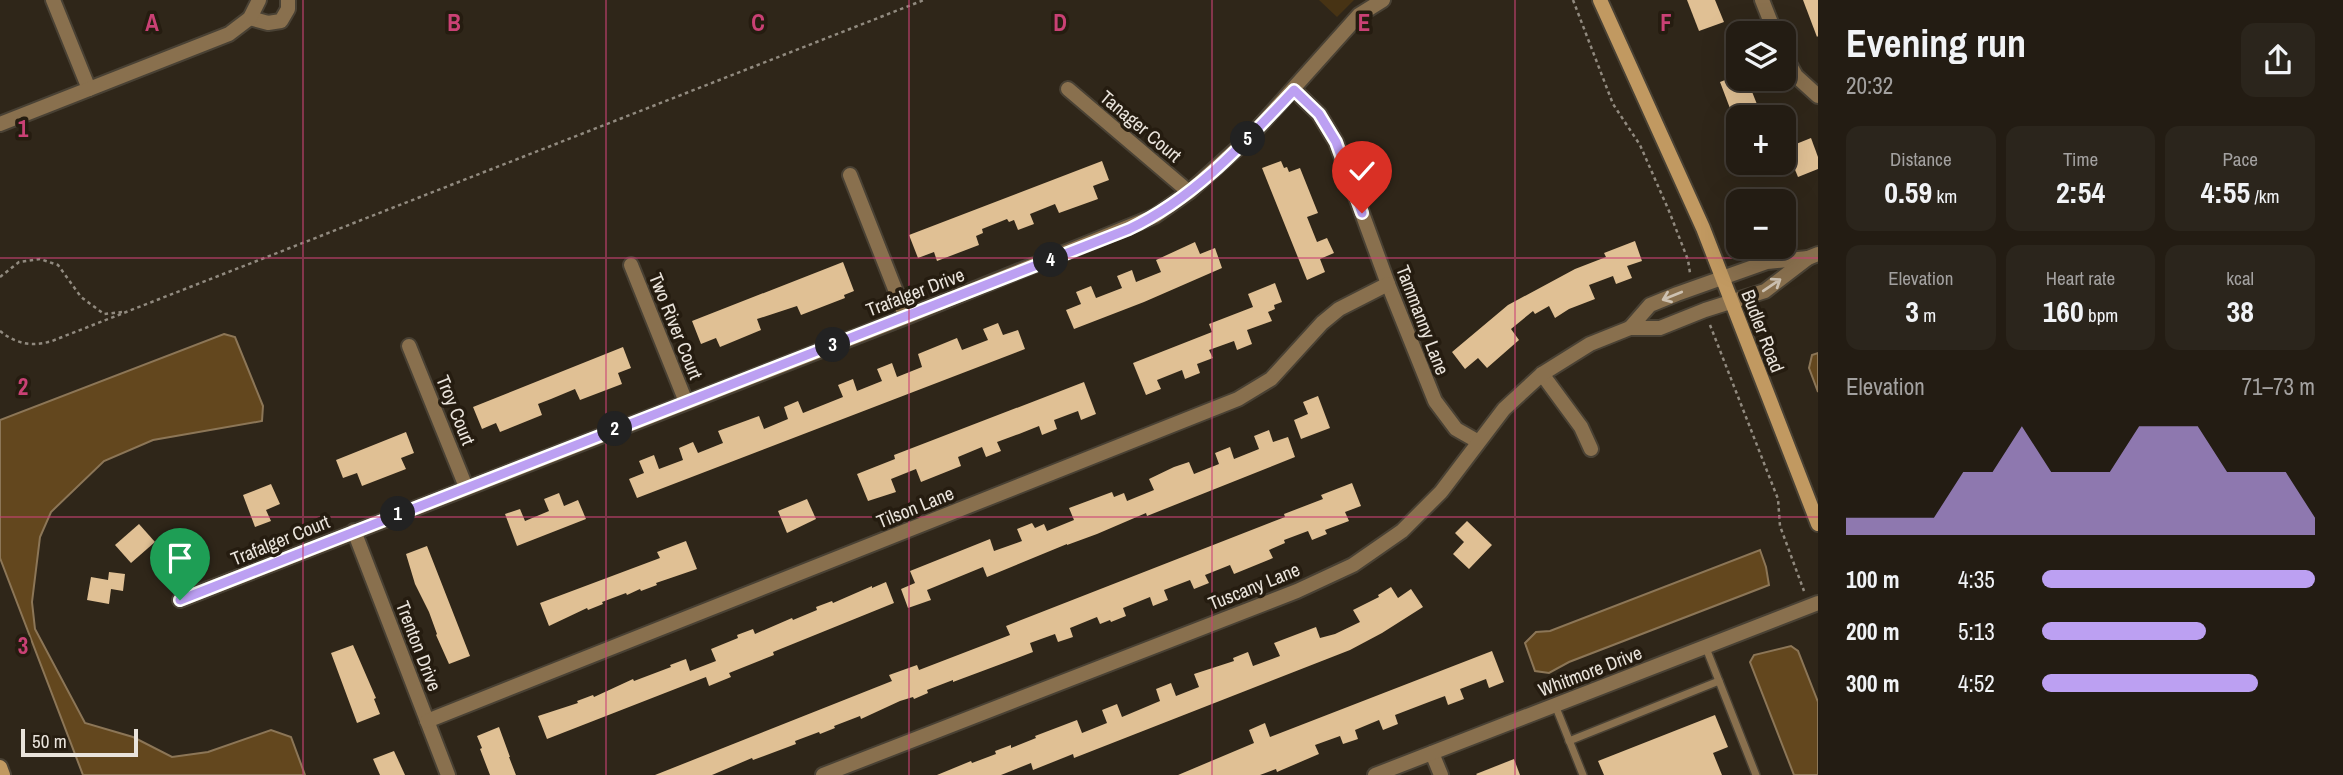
<!DOCTYPE html>
<html lang="en">
<head>
<meta charset="utf-8">
<style>
	body { margin:0; font-family:"Archivo Narrow",sans-serif; background:#2b251c; color:#f1f3f6; height:100vh; display:flex; flex-direction:column; font-size:26px; white-space:nowrap }
	* { box-sizing:border-box; margin:0 }
	p { font-size:23px; color:#a3a1a0 }
	.icon { flex:none; width:38px; height:38px; fill:none; stroke:currentColor; stroke-width:2; stroke-linecap:round; stroke-linejoin:round }
	.map { position:relative; flex:1; overflow:hidden }
	.drawer { display:flex; flex-direction:column; background:#231c13; width:525px }
	.drawer>* { flex:none }
	.controls { position:absolute; left:1726px; top:21px; display:grid; gap:14px }
	.controls a { display:grid; place-items:center; width:70px; height:70px; border-radius:14px; background:#231c13; box-shadow:0 7px 28px #0002,0 0 0 2px #403a33; font-size:35px }
	.scale { position:absolute; left:21px; bottom:18px; width:117px; box-sizing:border-box; padding-left:7px; border:4px solid #eae4dc; border-top:0; font-size:19px; line-height:24px; white-space:nowrap; color:#eae4dc; -webkit-text-stroke:5px #251c10; paint-order:stroke }
	.pin { position:absolute; display:grid; place-items:center; width:60px; height:60px; color:#fff; margin:-72px -30px; border-radius:50% 50% 50% 0; rotate:-45deg; box-shadow:0 0 7px #0007 }
	.pin .icon { rotate:45deg }
	.km { position:absolute; width:35px; height:35px; margin:-18px; border-radius:50%; background:#222; color:#fff; font-size:19px; line-height:35px; text-align:center }
	.round { display:grid; place-items:center; flex:none; width:74px; height:74px; border-radius:14px; background:#2b251c }
	.summary { display:flex; align-items:center; justify-content:space-between; height:119px; padding:0 28px }
	h1 { font-size:38px; font-weight:700; line-height:52px }
	.metrics { display:grid; grid-template-columns:repeat(3,1fr); gap:10px; height:119px; padding:7px 28px }
	.metrics div { display:grid; align-content:center; border-radius:14px; background:#2b251c; text-align:center }
	.metrics b { font-size:30px; font-weight:700 }
	.metrics small { font-size:19px; font-weight:400 }
	.metrics p { font-size:19px }
	.chart { height:196px; padding:14px 28px }
	.chart p { display:flex; justify-content:space-between }
	.chart svg { width:100%; height:126px; margin-top:7px; fill:#bca0f2; opacity:.7 }
	ul { padding:0 28px; list-style:none; font-size:23px }
	li { display:grid; grid-template-columns:112px 84px 1fr; align-items:center; height:52px }
	li i { height:18px; border-radius:9px; background:#bca0f2 }
	main { display:flex; flex:1; min-height:0 }
	.map>svg:first-child { display:block }
</style>
</head>
<body>
<main>
<div class="map">
<svg width="1818" height="775" viewBox="0 0 1818 775">
	<rect width="100%" height="100%" fill="#2f2619"/>
	<!-- green -->
	<path fill="#473314" d="M 1319,0 L 1354,0 L 1337,17 Z"/>
	<!-- water -->
	<g fill="#63471e" stroke="#8c7657" stroke-width="2">
		<path d="M 224,334 L 235,337 L 263,406 L 262,421 L 153,440 L 104,461 L 51,512 L 40,537 L 32,602 L 35,629 L 85,723 L 133,737 L 172,757 L 208,752 L 271,730 L 291,737 L 305,775 L 83,775 L 0,558 L 0,420 Z"/>
		<path d="M 1818,353 L 1818,392 L 1809,368 L 1812,355 Z"/>
		<path d="M 1760,550 L 1766,567 L 1769,585 L 1569,662 L 1549,673 L 1535,671 L 1525,643 L 1536,632 L 1550,631 Z"/>
		<path d="M 1791,646 L 1798,651 L 1818,702 L 1818,775 L 1794,775 L 1750,662 L 1754,655 Z"/>
	</g>
	<!-- building -->
	<g fill="#e0c094">
		<path d="M 1687,0 L 1715,0 L 1724,22 L 1699,31 Z"/>
		<path d="M 1803,0 L 1818,0 L 1818,36 L 1817,37 Z"/>
		<path d="M 1738,75 L 1738,79 L 1747,79 L 1762,117 L 1747,117 L 1743,107 L 1731,111 L 1720,82 Z"/>
		<path d="M 1811,138 L 1818,157 L 1818,169 L 1798,177 L 1786,148 Z"/>
		<path d="M 1102,161 L 1109,180 L 1093,186 L 1098,199 L 1059,213 L 1055,204 L 1030,214 L 1034,224 L 1018,230 L 1014,220 L 1009,222 L 1007,219 L 982,229 L 983,233 L 976,236 L 979,245 L 937,261 L 934,252 L 918,258 L 909,235 Z"/>
		<path d="M 1281,161 L 1284,168 L 1287,167 L 1289,172 L 1300,168 L 1318,213 L 1307,217 L 1317,242 L 1327,238 L 1334,253 L 1320,259 L 1325,272 L 1307,280 L 1262,168 Z"/>
		<path d="M 1635,241 L 1642,261 L 1627,266 L 1632,278 L 1616,284 L 1613,276 L 1589,285 L 1595,299 L 1569,309 L 1555,318 L 1549,306 L 1535,314 L 1533,311 L 1511,329 L 1519,340 L 1487,368 L 1478,358 L 1465,369 L 1452,352 L 1508,305 L 1575,269 L 1606,257 L 1604,253 Z"/>
		<path d="M 1195,242 L 1200,254 L 1215,248 L 1222,268 L 1144,302 L 1074,329 L 1066,310 L 1081,304 L 1076,292 L 1091,286 L 1096,298 L 1122,288 L 1117,276 L 1132,270 L 1136,282 L 1161,272 L 1156,260 Z"/>
		<path d="M 843,262 L 854,291 L 844,295 L 845,298 L 801,315 L 797,306 L 757,319 L 761,330 L 720,347 L 716,338 L 701,344 L 692,321 Z"/>
		<path d="M 1275,283 L 1282,302 L 1274,305 L 1275,309 L 1268,312 L 1272,321 L 1247,330 L 1252,344 L 1237,350 L 1234,341 L 1209,350 L 1213,358 L 1197,364 L 1200,373 L 1185,379 L 1182,370 L 1157,380 L 1161,389 L 1146,395 L 1133,363 L 1212,332 L 1209,324 L 1253,307 L 1248,294 Z"/>
		<path d="M 998,323 L 1003,335 L 1018,330 L 1025,349 L 637,498 L 629,479 L 644,473 L 639,461 L 654,455 L 659,469 L 683,460 L 679,448 L 693,442 L 698,453 L 723,443 L 718,431 L 759,416 L 764,429 L 788,419 L 784,407 L 798,401 L 803,413 L 843,397 L 838,385 L 853,379 L 857,391 L 882,381 L 877,369 L 892,363 L 897,377 L 922,367 L 918,354 L 957,338 L 962,350 L 988,340 L 983,329 Z"/>
		<path d="M 623,347 L 631,368 L 618,373 L 622,384 L 580,400 L 575,389 L 551,399 L 538,404 L 542,415 L 500,432 L 496,423 L 482,429 L 473,407 Z"/>
		<path d="M 1084,382 L 1096,414 L 1081,420 L 1078,411 L 1054,420 L 1057,429 L 1042,435 L 1039,426 L 1019,434 L 997,442 L 1001,451 L 986,457 L 982,447 L 958,457 L 961,466 L 921,482 L 916,469 L 891,479 L 896,492 L 868,501 L 857,474 L 895,459 L 894,455 Z"/>
		<path d="M 1318,396 L 1330,428 L 1301,439 L 1294,420 L 1308,414 L 1303,402 Z"/>
		<path d="M 1269,430 L 1273,442 L 1288,437 L 1295,457 L 1147,516 L 1146,513 L 1097,534 L 1067,545 L 1067,544 L 987,577 L 983,567 L 927,590 L 931,600 L 908,608 L 901,589 L 915,583 L 910,571 L 990,539 L 994,551 L 1022,541 L 1017,529 L 1032,523 L 1035,528 L 1044,524 L 1047,531 L 1074,520 L 1069,508 L 1112,492 L 1114,497 L 1124,493 L 1127,501 L 1154,490 L 1149,479 L 1174,467 L 1189,462 L 1194,474 L 1219,464 L 1215,453 L 1230,447 L 1234,459 L 1259,449 L 1254,436 Z"/>
		<path d="M 406,432 L 414,453 L 401,458 L 406,469 L 362,486 L 357,473 L 343,478 L 336,460 Z"/>
		<path d="M 1352,483 L 1361,506 L 1345,512 L 1349,521 L 1325,530 L 1327,534 L 1312,540 L 1308,531 L 1284,540 L 1285,543 L 1269,550 L 1273,558 L 1234,574 L 1230,565 L 1205,575 L 1209,583 L 1194,589 L 1190,580 L 1164,590 L 1168,600 L 1153,606 L 1150,597 L 1123,608 L 1126,616 L 1111,622 L 1110,620 L 1100,624 L 1097,617 L 1070,628 L 1073,637 L 1058,642 L 1055,634 L 1030,643 L 1033,652 L 953,682 L 953,680 L 927,690 L 928,693 L 914,699 L 913,697 L 900,701 L 861,719 L 860,716 L 834,726 L 835,728 L 820,734 L 819,732 L 795,741 L 796,744 L 753,760 L 752,758 L 712,775 L 655,775 L 892,681 L 889,675 L 917,665 L 919,670 L 1010,635 L 1006,626 L 1285,517 L 1284,514 L 1323,499 L 1321,495 Z"/>
		<path d="M 271,484 L 280,504 L 266,510 L 271,521 L 255,527 L 243,495 Z"/>
		<path d="M 559,493 L 564,506 L 578,500 L 586,519 L 517,546 L 505,514 L 520,509 L 525,521 L 549,511 L 544,499 Z"/>
		<path d="M 807,499 L 816,519 L 787,533 L 778,511 Z"/>
		<path d="M 1467,521 L 1492,545 L 1469,569 L 1453,554 L 1464,542 L 1455,533 Z"/>
		<path d="M 139,524 L 155,542 L 131,563 L 115,545 Z"/>
		<path d="M 686,541 L 697,569 L 656,583 L 657,585 L 641,591 L 640,589 L 627,595 L 626,593 L 602,602 L 603,604 L 588,610 L 587,608 L 549,626 L 540,603 L 660,558 L 657,552 Z"/>
		<path d="M 427,546 L 470,656 L 449,664 L 436,635 L 437,634 L 429,612 L 415,584 L 406,554 Z"/>
		<path d="M 109,572 L 125,574 L 123,591 L 111,589 L 109,604 L 87,600 L 91,577 L 108,580 Z"/>
		<path d="M 886,582 L 894,603 L 773,652 L 774,655 L 729,673 L 731,677 L 709,686 L 706,677 L 547,739 L 538,716 L 578,703 L 577,701 L 593,695 L 594,697 L 633,679 L 634,681 L 671,667 L 670,665 L 686,659 L 690,671 L 716,661 L 711,649 L 738,638 L 737,635 L 753,629 L 755,634 L 792,618 L 793,620 L 817,610 L 816,607 L 832,601 L 833,603 L 872,586 L 872,588 Z"/>
		<path d="M 1391,587 L 1398,598 L 1411,589 L 1423,607 L 1382,633 L 1350,650 L 1074,758 L 1073,754 L 1033,770 L 1031,763 L 1001,775 L 937,775 L 971,761 L 972,763 L 996,754 L 995,751 L 1011,745 L 1011,748 L 1036,738 L 1035,736 L 1077,720 L 1082,733 L 1107,723 L 1102,710 L 1117,704 L 1122,717 L 1160,701 L 1156,689 L 1171,683 L 1176,696 L 1199,687 L 1194,674 L 1234,661 L 1233,658 L 1248,652 L 1253,666 L 1280,656 L 1274,643 L 1316,627 L 1320,638 L 1335,634 L 1360,622 L 1353,610 L 1379,597 L 1378,595 Z"/>
		<path d="M 353,645 L 376,698 L 374,699 L 380,714 L 357,723 L 331,653 Z"/>
		<path d="M 1492,651 L 1504,682 L 1489,688 L 1486,679 L 1460,689 L 1464,699 L 1448,705 L 1445,696 L 1429,702 L 1395,715 L 1398,724 L 1383,730 L 1379,720 L 1355,730 L 1358,739 L 1343,744 L 1340,736 L 1315,745 L 1319,754 L 1277,772 L 1276,769 L 1260,775 L 1178,775 L 1254,743 L 1249,730 L 1265,723 L 1270,737 Z"/>
		<path d="M 1715,715 L 1728,747 L 1713,753 L 1722,775 L 1604,775 L 1598,761 Z"/>
		<path d="M 499,727 L 510,757 L 509,757 L 516,775 L 490,775 L 480,749 L 482,748 L 477,736 Z"/>
		<path d="M 394,751 L 405,775 L 380,775 L 373,759 Z"/>
		<path d="M 1514,759 L 1520,775 L 1477,775 L 1476,774 Z"/>
	</g>
	<g fill="none" stroke-linecap="round" stroke-linejoin="round">
		<!-- lane casing -->
		<g stroke="#494134" stroke-width="10">
			<g id="lane">
				<path d="M 1706,648 L 1756,775"/>
				<path d="M 1555,705 L 1583,775"/>
				<path d="M 1569,741 L 1719,681"/>
			</g>
		</g>
		<!-- street casing -->
		<g stroke="#494134" stroke-width="18">
			<g id="street">
				<path d="M 53,0 L 89,89"/>
				<path d="M 1762,0 L 1775,33"/>
				<path d="M 250,18 L 268,23 L 281,21 L 288,9 L 288,0"/>
				<path d="M 1783,53 L 1796,76 L 1818,96"/>
				<path d="M 1068,89 L 1189,192"/>
				<path d="M 1294,90 L 1319,114 L 1336,142 L 1388,284 L 1435,401 L 1456,429 L 1477,441"/>
				<path d="M 0,124 L 229,34 L 250,18 L 259,0"/>
				<path d="M 850,175 L 906,317"/>
				<path d="M 631,265 L 686,402"/>
				<path d="M 1630,328 L 1650,305 L 1677,294 L 1767,262 L 1808,258 L 1818,254"/>
				<path d="M 409,346 L 466,487"/>
				<path d="M 1542,374 L 1581,427 L 1591,449"/>
				<path d="M 354,531 L 448,775"/>
				<path d="M 180,600 L 906,317 L 1155,216 L 1189,192 L 1249,138 L 1359,15 L 1383,0"/>
				<path d="M 427,721 L 1238,399 L 1271,379 L 1322,323 L 1339,309 L 1388,284"/>
				<path d="M 1432,753 L 1441,775"/>
				<path d="M 823,775 L 1297,591 L 1353,565 L 1402,531 L 1441,492 L 1504,409 L 1542,374 L 1590,344 L 1630,328 L 1660,328 L 1705,310 L 1765,291 L 1808,258"/>
				<path d="M 1375,775 L 1818,603"/>
			</g>
		</g>
		<!-- secondary casing -->
		<g stroke="#494134" stroke-width="18">
			<g id="secondary">
				<path d="M 1600,0 L 1703,228 L 1818,524"/>
				<path d="M 0,767 L 3,775"/>
			</g>
		</g>
		<!-- path -->
		<g stroke="#918a7f" stroke-width="2.5" stroke-dasharray="3.5 3.5" stroke-linecap="butt">
			<path d="M 1573,0 L 1613,104 L 1640,145 L 1669,211 L 1688,260 L 1690,273"/>
			<path d="M 0,277 L 19,262 L 40,259 L 58,265 L 81,297 L 104,314 L 122,312"/>
			<path d="M 1710,325 L 1778,499 L 1780,526 L 1804,591"/>
			<path d="M 0,331 C 16,344 32,347 52,341 L 924,0"/>
		</g>
		<!-- lane -->
		<use href="#lane" stroke="#89704e" stroke-width="7"/>
		<!-- street -->
		<use href="#street" stroke="#89704e" stroke-width="14"/>
		<!-- secondary -->
		<use href="#secondary" stroke="#c19961" stroke-width="14"/>
	</g>
	<!-- one-way arrows -->
	<defs><path id="oneway-shaft" d="M-6 0H5M1.5-3L5.5 0L1.5 3" fill="none" stroke-width="1.6" stroke-linecap="round" stroke-linejoin="round" transform="scale(1.75)"/></defs>
	<g stroke="#cdc1b1">
		<use href="#oneway-shaft" transform="translate(1772 285) rotate(-34)"/>
		<use href="#oneway-shaft" transform="translate(1672 296) rotate(158)"/>
	</g>
	<g fill="none" stroke-linecap="round" stroke-linejoin="round">
		<!-- route casing -->
		<g stroke="#fff" stroke-width="14">
			<path id="route" d="M 180,600 L 1129,229 C 1195,198 1245,142 1294,90 L 1319,114 L 1336,142 L 1362,213"/>
		</g>
		<!-- route -->
		<use href="#route" stroke="#bca0f2" stroke-width="9"/>
	</g>
	<!-- grid -->
	<path fill="none" stroke="#ca4175" stroke-width="2" stroke-opacity="0.55" d="M 303,0 L 303,775M 606,0 L 606,775M 909,0 L 909,775M 1212,0 L 1212,775M 1515,0 L 1515,775M 0,258 L 1818,258M 0,517 L 1818,517"/>
	<g text-anchor="middle" stroke-width="7" stroke-linejoin="round" paint-order="stroke">
		<!-- street labels -->
		<g font-size="19" fill="#eae4dc" stroke="#251c10">
			<text transform="translate(1141 126) rotate(40)" y="7">Tanager Court</text>
			<text transform="translate(915 292) rotate(-21)" y="7">Trafalger Drive</text>
			<text transform="translate(1423 320) rotate(69)" y="7">Tammanny Lane</text>
			<text transform="translate(676 326) rotate(68)" y="7">Two River Court</text>
			<text transform="translate(1763 331) rotate(69)" y="7">Budler Road</text>
			<text transform="translate(456 410) rotate(68)" y="7">Troy Court</text>
			<text transform="translate(915 507) rotate(-22)" y="7">Tilson Lane</text>
			<text transform="translate(280 540) rotate(-22)" y="7">Trafalger Court</text>
			<text transform="translate(1254 586) rotate(-22)" y="7">Tuscany Lane</text>
			<text transform="translate(419 646) rotate(69)" y="7">Trenton Drive</text>
			<text transform="translate(1590 671) rotate(-21)" y="7">Whitmore Drive</text>
		</g>
	</g>
	<g font-size="23" text-anchor="middle" font-weight="bold" fill="#ca4175" stroke="#251c10" stroke-width="7" stroke-linejoin="round" paint-order="stroke">
		<text x="152" y="31">A</text>
		<text x="454" y="31">B</text>
		<text x="758" y="31">C</text>
		<text x="1060" y="31">D</text>
		<text x="1364" y="31">E</text>
		<text x="1666" y="31">F</text>
		<text x="23" y="137">1</text>
		<text x="23" y="395">2</text>
		<text x="23" y="654">3</text>
	</g>
</svg>
<div class="controls">
<a><svg class="icon" aria-label="layers" viewBox="0 0 24 24"><path d="M12 4l9 5-9 5-9-5zM3 14l9 5 9-5"/></svg></a>
<a>+</a>
<a>−</a>
</div>
<div class="scale">50 m</div>
<div class="pin" style="left:180px;top:600px;background:#1e9e55"><svg class="icon" aria-label="arrive" viewBox="0 0 24 24"><path d="M6 21V4h12l-3 4 3 4H6"/></svg></div>
<div class="pin" style="left:1362px;top:213px;background:#d93025"><svg class="icon" aria-label="check" viewBox="0 0 24 24"><path d="M5 12l5 5 9-10"/></svg></div>
<b class="km" style="left:398px;top:514px">1</b>
<b class="km" style="left:615px;top:429px">2</b>
<b class="km" style="left:833px;top:345px">3</b>
<b class="km" style="left:1051px;top:260px">4</b>
<b class="km" style="left:1248px;top:139px">5</b>
</div>
<section class="drawer">
<div class="summary"><div><h1>Evening run</h1><p>20:32</p></div><a class="round"><svg class="icon" aria-label="share" viewBox="0 0 24 24"><path d="M12 15V3M7 8l5-5 5 5M5 13v7h14v-7"/></svg></a></div>
<div class="metrics">
<div><p>Distance</p><b>0.59<small> km</small></b></div>
<div><p>Time</p><b>2:54</b></div>
<div><p>Pace</p><b>4:55<small> /km</small></b></div>
</div>
<div class="metrics">
<div><p>Elevation</p><b>3<small> m</small></b></div>
<div><p>Heart rate</p><b>160<small> bpm</small></b></div>
<div><p>kcal</p><b>38</b></div>
</div>
<div class="chart"><p><span>Elevation</span>71–73 m</p>
<svg viewBox="0 0 160 44" preserveAspectRatio="none"><path d="M0 44V38L10 38L20 38L30 38L40 22L50 22L60 6L70 22L80 22L90 22L100 6L110 6L120 6L130 22L140 22L150 22L160 38V44z"/></svg>
</div>
<ul>
<li><b>100 m</b>4:35<i style="width:100%"></i></li>
<li><b>200 m</b>5:13<i style="width:60%"></i></li>
<li><b>300 m</b>4:52<i style="width:79%"></i></li>
</ul>
</section>
</main>
</body>
</html>
